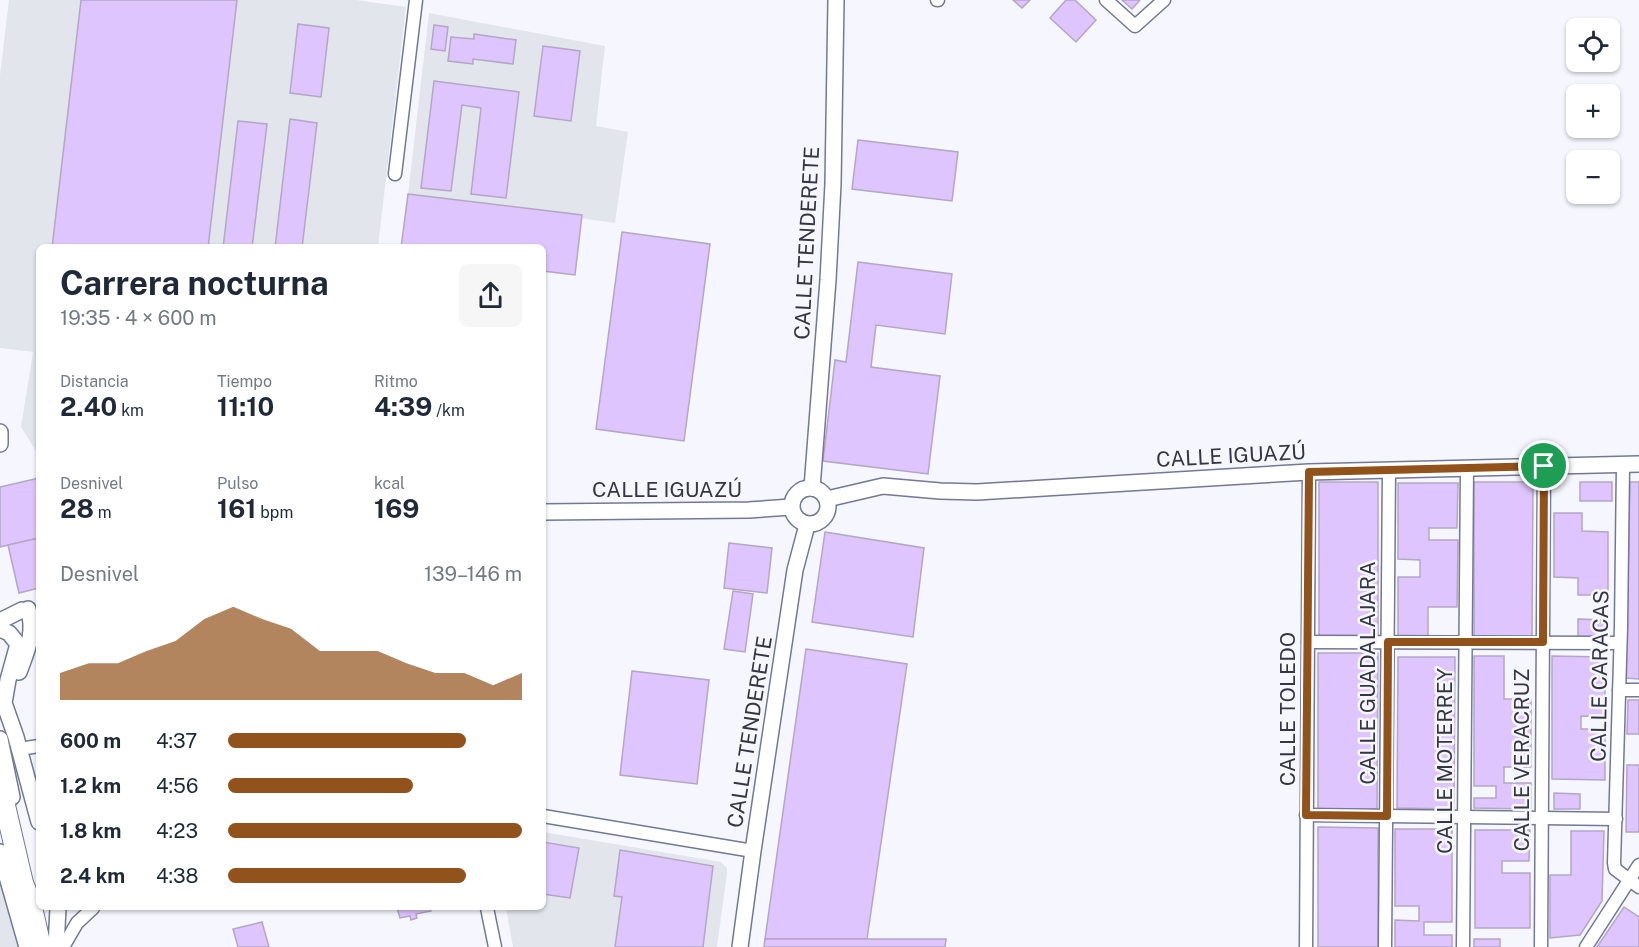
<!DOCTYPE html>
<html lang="es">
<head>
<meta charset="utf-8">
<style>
	body { margin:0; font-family:"Public Sans",sans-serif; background:#f6f6f7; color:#1f2937; height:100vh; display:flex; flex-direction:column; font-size:22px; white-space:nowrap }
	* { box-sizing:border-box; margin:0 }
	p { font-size:20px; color:#747a83 }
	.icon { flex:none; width:33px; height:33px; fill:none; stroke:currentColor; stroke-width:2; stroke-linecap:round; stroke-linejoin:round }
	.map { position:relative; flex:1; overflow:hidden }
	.drawer { position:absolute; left:36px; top:244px; width:510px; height:666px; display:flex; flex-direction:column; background:#fff; border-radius:9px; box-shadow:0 2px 4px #0004 }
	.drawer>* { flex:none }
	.tools { position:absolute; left:1566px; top:18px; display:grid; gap:12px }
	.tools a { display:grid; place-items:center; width:54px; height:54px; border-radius:9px; background:#fff; box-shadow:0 2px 4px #0004; font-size:30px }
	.pin { position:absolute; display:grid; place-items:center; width:51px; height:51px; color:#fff; margin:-26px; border:3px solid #fff; border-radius:50%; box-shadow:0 2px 6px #0007 }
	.round { display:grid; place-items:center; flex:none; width:63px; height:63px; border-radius:9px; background:#f6f6f7 }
	.head { display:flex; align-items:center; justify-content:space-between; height:102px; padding:0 24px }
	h1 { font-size:33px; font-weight:700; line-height:45px }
	.figures { display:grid; grid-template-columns:repeat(3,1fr); gap:9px; height:102px; padding:6px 24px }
	.figures div { display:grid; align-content:center }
	.figures b { font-size:26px; font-weight:700 }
	.figures small { font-size:16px; font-weight:400 }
	.figures p { font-size:16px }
	.chart { height:168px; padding:12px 24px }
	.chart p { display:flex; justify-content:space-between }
	.chart svg { width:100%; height:108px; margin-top:6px; fill:#92521b; opacity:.7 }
	ul { padding:0 24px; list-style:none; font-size:20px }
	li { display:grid; grid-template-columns:96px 72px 1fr; align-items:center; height:45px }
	li i { height:15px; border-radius:8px; background:#92521b }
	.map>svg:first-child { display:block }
</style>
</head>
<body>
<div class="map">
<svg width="1639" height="947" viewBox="0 0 1639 947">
	<rect width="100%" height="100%" fill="#f6f7fe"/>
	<!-- built -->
	<g fill="#e3e5ed">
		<path d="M 9,0 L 356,0 L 406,7 L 378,247 L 39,248 L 39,456 L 21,427 L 33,352 L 0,348 L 0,75 Z"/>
		<path d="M 429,13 L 605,46 L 596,126 L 628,132 L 615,223 L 408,194 Z"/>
		<path d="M 543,832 L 721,862 L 727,868 L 727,874 L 717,947 L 513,947 L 506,908 L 543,908 Z"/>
		<path d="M 0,862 L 24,947 L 0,947 Z"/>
	</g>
	<!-- building -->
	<g fill="#dec5fd" stroke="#b4a6c5" stroke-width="1.5">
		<path d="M 81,0 L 237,0 L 208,248 L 52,248 Z"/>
		<path d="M 1013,0 L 1030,0 L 1022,8 Z"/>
		<path d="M 1066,0 L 1075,0 L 1096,20 L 1076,42 L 1050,18 Z"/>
		<path d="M 1122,0 L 1140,0 L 1132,9 Z"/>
		<path d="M 298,24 L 329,28 L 321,97 L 290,93 Z"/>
		<path d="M 434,25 L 448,27 L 445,51 L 431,49 Z"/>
		<path d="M 474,34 L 516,40 L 513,64 L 473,59 L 473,64 L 448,61 L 451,37 L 474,39 Z"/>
		<path d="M 543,46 L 580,51 L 571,121 L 534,116 Z"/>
		<path d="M 434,81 L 519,92 L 506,198 L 471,194 L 481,108 L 462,105 L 451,191 L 421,188 Z"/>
		<path d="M 290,119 L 317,123 L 302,248 L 275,248 Z"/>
		<path d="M 238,121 L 267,124 L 252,248 L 223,248 Z"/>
		<path d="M 858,140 L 958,152 L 952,201 L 852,189 Z"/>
		<path d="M 408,194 L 582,215 L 575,275 L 543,271 L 543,248 L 401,248 Z"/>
		<path d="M 622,232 L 710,244 L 684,441 L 596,429 Z"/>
		<path d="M 858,262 L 952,274 L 945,334 L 876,325 L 871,367 L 940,376 L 928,474 L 823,461 L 835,360 L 846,362 Z"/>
		<path d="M 39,478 L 39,538 L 0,547 L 0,487 Z"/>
		<rect x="1319" y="482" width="59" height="155"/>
		<path d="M 1474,482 L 1533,482 L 1532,637 L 1474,636 Z"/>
		<rect x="1580" y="482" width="32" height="19"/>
		<path d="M 1630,482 L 1639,482 L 1639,679 L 1626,678 Z"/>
		<path d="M 1398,483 L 1458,483 L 1457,528 L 1429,528 L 1429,540 L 1458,540 L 1457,607 L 1428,607 L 1428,637 L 1398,637 L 1398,577 L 1420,577 L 1420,560 L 1398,559 Z"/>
		<path d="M 1554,513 L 1582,513 L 1582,531 L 1608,532 L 1608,595 L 1578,595 L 1578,578 L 1554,577 Z"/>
		<path d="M 825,532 L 924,548 L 913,637 L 812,622 Z"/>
		<path d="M 39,538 L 39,588 L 19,593 L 8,545 Z"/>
		<path d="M 729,543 L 772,548 L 767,593 L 724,588 Z"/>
		<path d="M 733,591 L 753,594 L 745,652 L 724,649 Z"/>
		<path d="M 1578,619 L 1607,620 L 1607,638 L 1578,637 Z"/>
		<path d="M 806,649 L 907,664 L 867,939 L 765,939 Z"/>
		<path d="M 1318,653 L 1378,653 L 1377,809 L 1318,809 Z"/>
		<path d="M 1474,656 L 1504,656 L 1504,699 L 1531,699 L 1531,767 L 1504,767 L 1504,783 L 1531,783 L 1531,809 L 1474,808 L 1474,798 L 1496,798 L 1496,786 L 1474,786 Z"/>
		<path d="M 1552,656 L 1605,657 L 1605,717 L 1581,716 L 1581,729 L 1605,729 L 1605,780 L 1552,779 Z"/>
		<path d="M 1398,657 L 1455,657 L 1454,809 L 1397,808 Z"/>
		<path d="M 632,671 L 709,680 L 697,784 L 620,775 Z"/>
		<path d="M 1628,700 L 1639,700 L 1639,734 L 1627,734 Z"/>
		<path d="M 1627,765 L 1639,765 L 1639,832 L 1626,832 Z"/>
		<path d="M 1554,793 L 1580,794 L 1580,809 L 1554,809 Z"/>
		<path d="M 1318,827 L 1378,828 L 1378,947 L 1318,947 Z"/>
		<path d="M 1395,829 L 1452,829 L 1452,922 L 1424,922 L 1424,935 L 1452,935 L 1452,947 L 1395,947 L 1395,920 L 1419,921 L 1419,906 L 1395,906 Z"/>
		<path d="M 1475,830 L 1530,830 L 1529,861 L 1502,861 L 1502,873 L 1530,873 L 1530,928 L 1475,928 Z"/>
		<path d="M 1571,831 L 1604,831 L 1602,901 L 1580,935 L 1550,938 L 1550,875 L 1571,875 Z"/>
		<path d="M 543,842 L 579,848 L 570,898 L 543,894 Z"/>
		<path d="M 620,850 L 713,866 L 703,947 L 615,947 L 622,897 L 614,896 Z"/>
		<path d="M 1624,907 L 1639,917 L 1639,947 L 1597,947 Z"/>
		<path d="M 397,908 L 430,908 L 431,911 L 416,914 L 417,918 L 411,920 L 410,916 L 400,918 Z"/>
		<path d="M 262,922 L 269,947 L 238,947 L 233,929 Z"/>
		<path d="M 765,939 L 946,939 L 945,947 L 764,947 Z"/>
		<rect x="1474" y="939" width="26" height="8"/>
	</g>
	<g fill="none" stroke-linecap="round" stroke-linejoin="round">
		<!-- minor casing -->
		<g stroke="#737896" stroke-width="15">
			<g id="minor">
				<path d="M 937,0 L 938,0"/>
				<path d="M 1106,0 L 1135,26 L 1164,0"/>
				<path d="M 395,174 L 416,0"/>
				<path d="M 1623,465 L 1621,627 L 1614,863 L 1615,869 L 1639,887"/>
				<path d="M 1308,642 L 1620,643"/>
				<path d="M 1619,690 L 1639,690"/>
				<path d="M 19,749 L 39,746"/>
				<path d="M 1306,815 L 1616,819"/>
				<path d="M 543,816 L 753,851"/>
				<path d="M 487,908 L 495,947"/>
				<path d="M 63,947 L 77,923 L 93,908"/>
				<path d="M 1306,947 L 1309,472"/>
				<path d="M 1385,947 L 1389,470"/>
				<path d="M 1463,947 L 1467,468"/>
				<path d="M 1541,947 L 1544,466"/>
				<path d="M 1586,947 L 1639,865"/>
			</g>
		</g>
		<!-- tertiary casing -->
		<g stroke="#737896" stroke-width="18">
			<g id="tertiary">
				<path d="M 0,432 L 0,444"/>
				<circle cx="810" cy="506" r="18"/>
				<path d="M 812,488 L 828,280 L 833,184 L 836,0"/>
				<path d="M 827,499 L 883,486 L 940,491 L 977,492 L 1309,472 L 1639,464"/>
				<path d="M 543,512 L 749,510 L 791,507"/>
				<path d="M 0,621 L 22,610"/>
				<path d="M 0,629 L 9,633 L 18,644 L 8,680 L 4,703 L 16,737 L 39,822"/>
				<path d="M 19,672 C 27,651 36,631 28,609"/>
				<path d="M 0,739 L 12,797"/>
				<path d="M 0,852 L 27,947"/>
				<path d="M 56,947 L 58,908"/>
				<path d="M 740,947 L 753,851 L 795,570 L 807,525"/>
			</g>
		</g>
		<!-- primary casing -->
		<g stroke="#737896" stroke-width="22">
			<path id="primary" d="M 0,784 L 23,883 L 31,903 L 41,947"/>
		</g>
		<!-- minor -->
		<use href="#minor" stroke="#fff" stroke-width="12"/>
		<!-- tertiary -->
		<use href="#tertiary" stroke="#fff" stroke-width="15"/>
		<!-- primary -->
		<use href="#primary" stroke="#fff" stroke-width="20"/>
	</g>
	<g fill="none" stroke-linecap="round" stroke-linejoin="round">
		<!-- route casing -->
		<g stroke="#fff" stroke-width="12">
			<path id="route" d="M 1544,466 L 1543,642 L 1388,642 L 1387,816 L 1306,815 L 1309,472 Z"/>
		</g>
		<!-- route -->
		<use href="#route" stroke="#92521b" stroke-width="8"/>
	</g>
	<g text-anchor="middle" stroke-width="5" stroke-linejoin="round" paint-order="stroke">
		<!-- street labels -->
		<g font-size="21" fill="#343643" stroke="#f6f7fe">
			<text transform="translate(807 243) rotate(-87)" y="7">CALLE TENDERETE</text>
			<text transform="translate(1231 456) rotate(-3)" y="7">CALLE IGUAZÚ</text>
			<text x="667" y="497">CALLE IGUAZÚ</text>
			<text transform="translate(1368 673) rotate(-90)" y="7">CALLE GUADALAJARA</text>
			<text transform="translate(1600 676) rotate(-89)" y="7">CALLE CARACAS</text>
			<text transform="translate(1288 709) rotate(-90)" y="7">CALLE TOLEDO</text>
			<text transform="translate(750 732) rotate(-81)" y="7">CALLE TENDERETE</text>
			<text transform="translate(1522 760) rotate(-90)" y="7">CALLE VERACRUZ</text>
			<text transform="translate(1445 761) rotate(-90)" y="7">CALLE MOTERREY</text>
		</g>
	</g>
</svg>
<div class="tools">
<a><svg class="icon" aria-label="locate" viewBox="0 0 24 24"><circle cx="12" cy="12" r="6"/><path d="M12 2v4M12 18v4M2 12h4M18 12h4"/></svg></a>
<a>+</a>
<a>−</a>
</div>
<div class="pin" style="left:1544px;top:466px;background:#1e9e55"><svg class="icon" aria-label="arrive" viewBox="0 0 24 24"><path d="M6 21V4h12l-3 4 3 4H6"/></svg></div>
<section class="drawer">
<div class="head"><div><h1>Carrera nocturna</h1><p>19:35 · 4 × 600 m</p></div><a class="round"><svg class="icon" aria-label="share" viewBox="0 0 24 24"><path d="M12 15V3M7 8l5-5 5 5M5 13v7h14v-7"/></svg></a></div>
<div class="figures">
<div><p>Distancia</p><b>2.40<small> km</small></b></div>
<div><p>Tiempo</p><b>11:10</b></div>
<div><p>Ritmo</p><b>4:39<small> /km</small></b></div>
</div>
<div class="figures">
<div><p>Desnivel</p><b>28<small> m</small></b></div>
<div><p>Pulso</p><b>161<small> bpm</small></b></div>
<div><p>kcal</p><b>169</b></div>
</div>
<div class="chart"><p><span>Desnivel</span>139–146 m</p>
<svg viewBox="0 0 160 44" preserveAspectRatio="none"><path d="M0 44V33L10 29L20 29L30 24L40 20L50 11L60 6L70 11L80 15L90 24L100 24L110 24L120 29L130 33L140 33L150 38L160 33V44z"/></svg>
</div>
<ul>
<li><b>600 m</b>4:37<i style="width:81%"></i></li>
<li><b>1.2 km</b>4:56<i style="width:63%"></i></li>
<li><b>1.8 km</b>4:23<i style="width:100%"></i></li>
<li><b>2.4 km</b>4:38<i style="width:81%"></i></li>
</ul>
</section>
</div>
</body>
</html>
